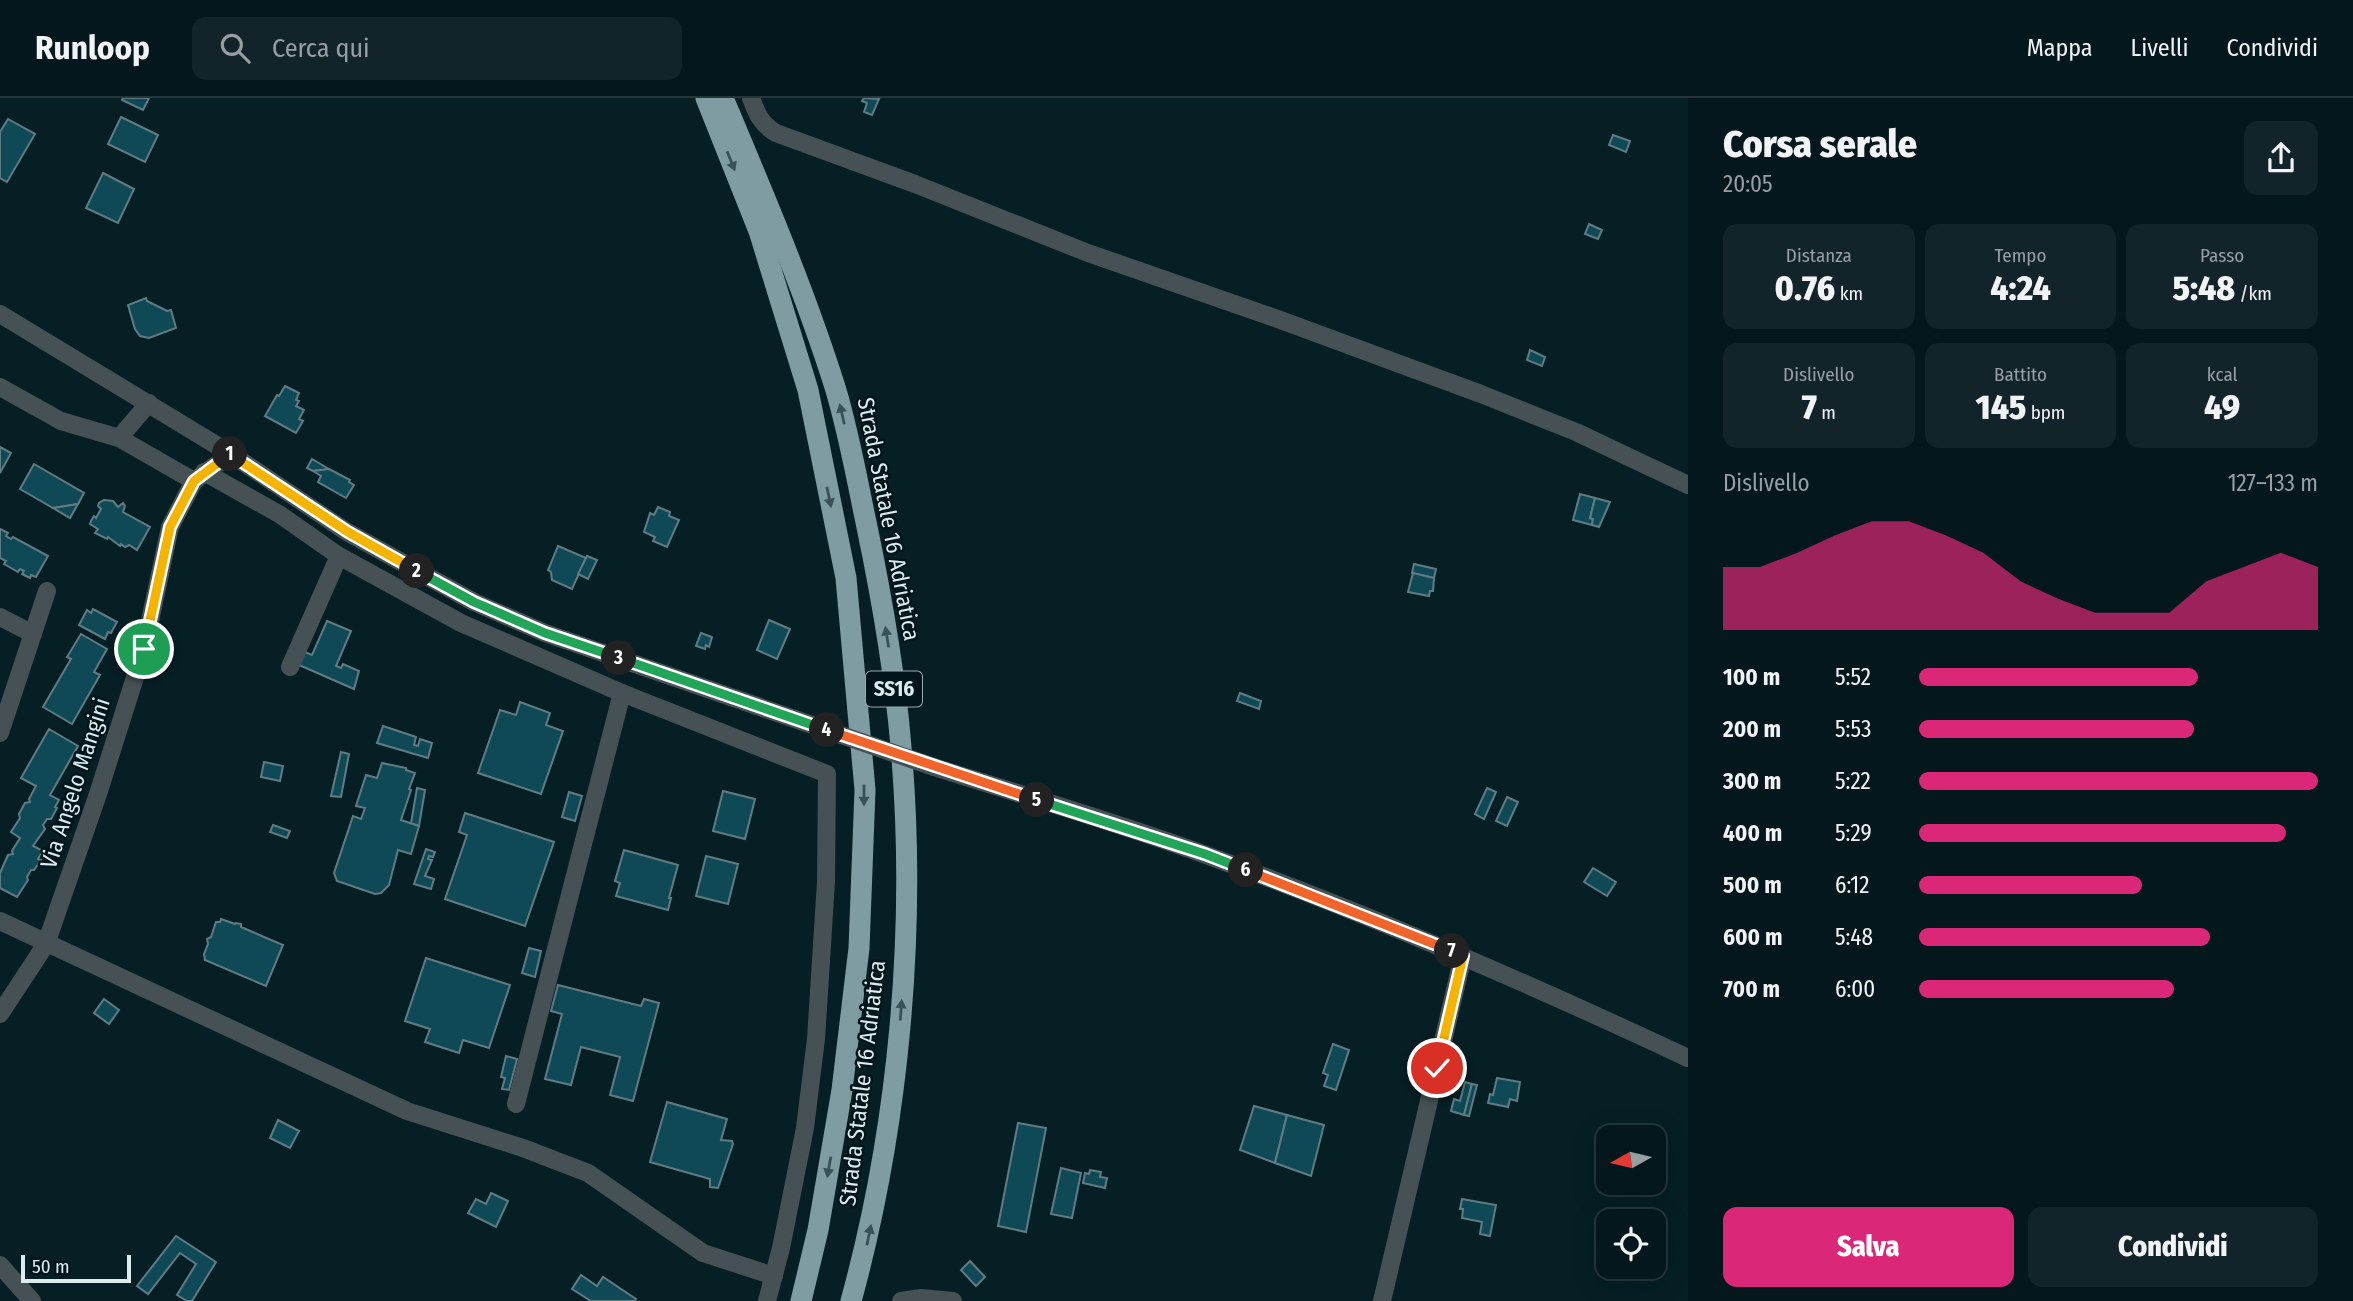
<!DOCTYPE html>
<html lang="it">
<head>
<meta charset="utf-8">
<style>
	body { margin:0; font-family:"Fira Sans Condensed",sans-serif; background:#122429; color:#f1f3f6; height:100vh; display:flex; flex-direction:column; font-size:26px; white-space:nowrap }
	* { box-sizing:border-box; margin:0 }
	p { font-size:23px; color:#979fa3 }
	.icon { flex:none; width:38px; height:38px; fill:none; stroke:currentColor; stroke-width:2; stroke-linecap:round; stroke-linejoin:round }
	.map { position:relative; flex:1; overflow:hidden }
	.drawer { display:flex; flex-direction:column; background:#04171c; width:665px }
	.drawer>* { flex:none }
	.needle { width:46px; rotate:262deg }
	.controls { position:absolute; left:1596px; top:1027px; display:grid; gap:14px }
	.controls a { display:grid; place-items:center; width:70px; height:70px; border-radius:14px; background:#04171c; box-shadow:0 7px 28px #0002,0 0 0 2px #25363b; font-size:35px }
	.scale { position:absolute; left:21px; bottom:18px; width:110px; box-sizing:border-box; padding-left:7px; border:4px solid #dcebef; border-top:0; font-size:19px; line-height:24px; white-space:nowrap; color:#dcebef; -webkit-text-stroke:5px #00151b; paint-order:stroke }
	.pin { position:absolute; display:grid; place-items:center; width:60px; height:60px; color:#fff; margin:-30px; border:4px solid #fff; border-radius:50%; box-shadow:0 2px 7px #0007 }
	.km { position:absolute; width:35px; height:35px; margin:-18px; border-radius:50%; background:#222; color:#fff; font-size:19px; line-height:35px; text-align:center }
	.round { display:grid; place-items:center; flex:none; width:74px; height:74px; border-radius:14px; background:#122429 }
	.headline { display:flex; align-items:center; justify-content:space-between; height:119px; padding:0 35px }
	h1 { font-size:38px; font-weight:800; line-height:52px }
	.stats { display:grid; grid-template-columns:repeat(3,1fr); gap:10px; height:119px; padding:7px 35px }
	.stats div { display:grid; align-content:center; border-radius:14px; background:#122429; text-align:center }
	.stats b { font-size:35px; font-weight:800 }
	.stats small { font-size:19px; font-weight:400 }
	.stats p { font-size:19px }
	.chart { height:196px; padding:14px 35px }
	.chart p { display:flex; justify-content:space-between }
	.chart svg { width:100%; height:126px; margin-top:7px; fill:#db2777; opacity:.7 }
	.button { display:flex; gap:14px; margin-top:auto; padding:14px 35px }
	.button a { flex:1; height:80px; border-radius:14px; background:#db2777; color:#fff; font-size:28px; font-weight:800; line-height:80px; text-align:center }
	.button a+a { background:#122429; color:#f1f3f6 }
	ul { padding:0 35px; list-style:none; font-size:23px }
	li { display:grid; grid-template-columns:112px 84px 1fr; align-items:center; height:52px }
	li i { height:18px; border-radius:9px; background:#db2777 }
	header { display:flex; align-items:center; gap:42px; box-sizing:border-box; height:98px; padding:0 35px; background:#04171c; border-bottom:2px solid #25363b }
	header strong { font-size:33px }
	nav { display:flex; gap:38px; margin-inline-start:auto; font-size:24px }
	.search { width:490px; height:63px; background:#122429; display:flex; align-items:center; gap:18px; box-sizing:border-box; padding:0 24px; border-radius:14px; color:#979fa3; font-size:26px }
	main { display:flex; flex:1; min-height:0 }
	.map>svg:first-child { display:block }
</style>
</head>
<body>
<header>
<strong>Runloop</strong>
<div class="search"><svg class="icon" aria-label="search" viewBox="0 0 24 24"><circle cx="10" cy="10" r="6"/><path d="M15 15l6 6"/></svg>Cerca qui</div>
<nav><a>Mappa</a><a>Livelli</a><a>Condividi</a></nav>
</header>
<main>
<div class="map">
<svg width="1688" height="1203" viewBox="0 0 1688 1203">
	<rect width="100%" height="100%" fill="#051f25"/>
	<!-- building -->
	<g fill="#0f4956" stroke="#607c83" stroke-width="2">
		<path d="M 123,0 L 149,0 L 143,12 L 122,2 Z"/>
		<path d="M 864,0 L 879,1 L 872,17 L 864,14 L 867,5 L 862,3 Z"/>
		<path d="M 121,19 L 158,37 L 145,64 L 108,46 Z"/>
		<path d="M 8,21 L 35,36 L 7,84 L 0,80 L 0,34 Z"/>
		<path d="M 1613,37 L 1630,43 L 1626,54 L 1609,47 Z"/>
		<path d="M 103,75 L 134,91 L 118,125 L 86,110 Z"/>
		<path d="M 1589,126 L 1602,132 L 1598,141 L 1585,136 Z"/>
		<path d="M 146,200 L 147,203 L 167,213 L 171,212 L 176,230 L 149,240 L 140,238 L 135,231 L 128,207 Z"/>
		<path d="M 1530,252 L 1545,259 L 1542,268 L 1527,262 Z"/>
		<path d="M 285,288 L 299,295 L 296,302 L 299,303 L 296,308 L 304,312 L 299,321 L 303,323 L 296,335 L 265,318 L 277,297 L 279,298 Z"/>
		<path d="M 0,349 L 11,355 L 0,375 Z"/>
		<path d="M 312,361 L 329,371 L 313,373 L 307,370 Z"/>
		<path d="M 34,366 L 84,395 L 78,406 L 53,410 L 20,391 Z"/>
		<path d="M 329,371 L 350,382 L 349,384 L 354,387 L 346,400 L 318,384 L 321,378 L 313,373 Z"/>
		<path d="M 1580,396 L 1595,400 L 1590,420 L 1593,421 L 1592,427 L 1573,422 Z"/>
		<path d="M 1595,400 L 1610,404 L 1599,429 L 1592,427 L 1593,421 L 1590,420 Z"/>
		<path d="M 104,402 L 113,403 L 118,409 L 123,405 L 125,408 L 123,414 L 150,429 L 137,452 L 129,447 L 125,449 L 121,446 L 120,448 L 108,439 L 107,441 L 95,435 L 98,431 L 90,426 L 91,423 L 94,418 L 96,420 L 101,411 L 98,408 L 99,405 Z"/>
		<path d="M 78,406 L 70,420 L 53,410 Z"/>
		<path d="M 658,409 L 670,414 L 669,418 L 679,422 L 667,449 L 653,443 L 655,439 L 644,434 L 650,415 L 654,417 Z"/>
		<path d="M 0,431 L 8,435 L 6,438 L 11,441 L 13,439 L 48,458 L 36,479 L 31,477 L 30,480 L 22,476 L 24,473 L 20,471 L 18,474 L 4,466 L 6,463 L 0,460 Z"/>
		<path d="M 558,448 L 586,460 L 572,491 L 552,482 L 551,474 L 548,472 Z"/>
		<path d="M 587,458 L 597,462 L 588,481 L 578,476 Z"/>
		<path d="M 1414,466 L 1436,471 L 1434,480 L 1412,475 Z"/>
		<path d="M 1413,475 L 1434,480 L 1433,493 L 1430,493 L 1429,498 L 1408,494 Z"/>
		<path d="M 93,511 L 117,524 L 111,535 L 108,534 L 105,541 L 79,527 L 87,512 L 91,515 Z"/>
		<path d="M 769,522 L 790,531 L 777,561 L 757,552 Z"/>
		<path d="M 327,523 L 351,533 L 336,568 L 341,570 L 343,566 L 359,573 L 354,591 L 299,567 L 305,554 L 312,557 Z"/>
		<path d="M 701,535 L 712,539 L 709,549 L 706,547 L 705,551 L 696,548 Z"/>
		<path d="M 81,536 L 107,551 L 94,574 L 100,577 L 72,626 L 43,609 L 71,561 L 67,559 Z"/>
		<path d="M 1240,595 L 1261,603 L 1259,611 L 1237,603 Z"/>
		<path d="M 520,604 L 550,615 L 546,627 L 563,633 L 541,696 L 478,675 L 500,612 L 516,617 Z"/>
		<path d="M 383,628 L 416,639 L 414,647 L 418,648 L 420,641 L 432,645 L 428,660 L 377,645 Z"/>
		<path d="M 49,631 L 78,648 L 50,697 L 59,702 L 55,709 L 57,710 L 51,721 L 47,721 L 43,727 L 45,731 L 33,748 L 43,753 L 38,761 L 41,762 L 34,772 L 31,772 L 27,779 L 28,782 L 17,799 L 0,790 L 0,775 L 8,757 L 13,756 L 12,753 L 20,740 L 11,734 L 20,720 L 19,716 L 25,705 L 30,704 L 29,701 L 36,688 L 21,680 Z"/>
		<path d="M 341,654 L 349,656 L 341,699 L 331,698 Z"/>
		<path d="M 264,664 L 283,668 L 280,683 L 261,679 Z"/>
		<path d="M 382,665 L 406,670 L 406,672 L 415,675 L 409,691 L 411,692 L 401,722 L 419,728 L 411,756 L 398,752 L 389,787 L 381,795 L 375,796 L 337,783 L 334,775 L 353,718 L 361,721 L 365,710 L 356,708 L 366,677 L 377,680 Z"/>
		<path d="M 417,690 L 425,692 L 419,728 L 411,725 Z"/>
		<path d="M 1487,690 L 1496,694 L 1484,721 L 1475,716 Z"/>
		<path d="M 723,693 L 755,701 L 745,741 L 713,733 Z"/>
		<path d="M 569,694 L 582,698 L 575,723 L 562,719 Z"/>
		<path d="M 1507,699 L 1518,704 L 1507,728 L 1496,723 Z"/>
		<path d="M 465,715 L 554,744 L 525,828 L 445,801 L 467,737 L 459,734 Z"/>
		<path d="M 273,727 L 290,733 L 287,740 L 270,734 Z"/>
		<path d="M 426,751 L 435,754 L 433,759 L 429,758 L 428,761 L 432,762 L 425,778 L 434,781 L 431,791 L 414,786 Z"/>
		<path d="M 624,752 L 678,767 L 669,800 L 671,800 L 668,812 L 616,798 L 620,785 L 615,783 Z"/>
		<path d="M 706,758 L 738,766 L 728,806 L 696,798 Z"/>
		<path d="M 1593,770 L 1616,784 L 1607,798 L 1584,784 Z"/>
		<path d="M 221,821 L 235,826 L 236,825 L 241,826 L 241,829 L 283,847 L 266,888 L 205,862 L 204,856 L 208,846 L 207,841 L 211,839 L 216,824 L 220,824 Z"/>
		<path d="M 529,850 L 541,853 L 535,879 L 522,875 Z"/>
		<path d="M 426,860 L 510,887 L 489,950 L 463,942 L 459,955 L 425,944 L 430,931 L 405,923 Z"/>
		<path d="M 558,887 L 641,908 L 644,901 L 659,905 L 633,1003 L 610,997 L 620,959 L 581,949 L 571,987 L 545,981 L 562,916 L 551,913 Z"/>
		<path d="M 104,901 L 119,912 L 109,926 L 94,915 Z"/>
		<path d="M 1333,946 L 1349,952 L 1336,992 L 1324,988 L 1328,977 L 1323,975 Z"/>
		<path d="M 506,958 L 517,961 L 509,992 L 502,991 L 505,980 L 501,979 Z"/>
		<path d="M 1497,980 L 1520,984 L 1517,1003 L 1510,1001 L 1508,1009 L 1488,1005 L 1490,996 L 1493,997 Z"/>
		<path d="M 1465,984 L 1472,986 L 1464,1017 L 1451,1013 L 1454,1001 L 1460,1003 Z"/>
		<path d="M 1472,986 L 1477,987 L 1469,1018 L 1464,1017 Z"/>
		<path d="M 667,1004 L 727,1021 L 721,1042 L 732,1043 L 733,1046 L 718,1090 L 710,1089 L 710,1081 L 650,1064 Z"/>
		<path d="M 1254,1008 L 1287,1017 L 1275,1065 L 1240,1052 Z"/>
		<path d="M 1287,1017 L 1324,1027 L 1311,1078 L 1275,1065 Z"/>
		<path d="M 278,1022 L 299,1033 L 290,1050 L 270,1040 Z"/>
		<path d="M 1018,1025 L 1046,1030 L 1026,1134 L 998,1128 Z"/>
		<path d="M 1061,1070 L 1081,1075 L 1072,1120 L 1051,1116 Z"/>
		<path d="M 1090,1072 L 1101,1074 L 1100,1079 L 1107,1080 L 1105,1090 L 1083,1085 L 1085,1075 L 1089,1076 Z"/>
		<path d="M 491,1095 L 508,1103 L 496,1129 L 468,1115 L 476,1101 L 486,1106 Z"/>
		<path d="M 1462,1101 L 1496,1107 L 1490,1138 L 1480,1136 L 1482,1124 L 1462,1120 L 1463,1111 L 1460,1111 Z"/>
		<path d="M 176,1138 L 216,1164 L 192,1203 L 187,1203 L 177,1197 L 196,1166 L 180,1155 L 148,1196 L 137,1188 Z"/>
		<path d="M 970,1163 L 985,1179 L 976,1188 L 961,1172 Z"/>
		<path d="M 581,1177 L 597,1188 L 603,1179 L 636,1201 L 635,1203 L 591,1203 L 572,1191 Z"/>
	</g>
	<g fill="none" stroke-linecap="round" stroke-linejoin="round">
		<!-- minor -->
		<g stroke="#455154" stroke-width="18">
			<path d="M 751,0 C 757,16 761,26 776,35 L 915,86 L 1088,155 L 1275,220 L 1481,296 L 1576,334 L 1688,387"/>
			<path d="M 0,216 L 231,356 L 347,434 L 474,504 L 545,535 L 821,630"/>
			<path d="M 0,289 L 61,323 L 119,340 L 194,383"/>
			<path d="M 119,340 L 149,305"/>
			<path d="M 204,374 L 279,416 L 339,458 L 461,525 L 622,595 L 827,676 L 826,784 L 816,941 L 805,1030 L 781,1150 L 767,1203"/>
			<path d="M 0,519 L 33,536"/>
			<path d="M 290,569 L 339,458"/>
			<path d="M 0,635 L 47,493"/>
			<path d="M 934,669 C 1025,698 1117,724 1206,757 C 1370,816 1530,886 1688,960"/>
			<path d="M 0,823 L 407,1013 L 523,1050 L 588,1075 L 703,1155 L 774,1178"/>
			<path d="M 0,916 L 46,846 L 98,696 L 144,551 L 170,429 L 194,383 L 231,356"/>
			<path d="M 516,1006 L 622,595"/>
			<path d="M 0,1167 L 32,1203"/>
			<path d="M 901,1203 L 921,1200 L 953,1203"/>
			<path d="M 1382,1203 L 1463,858"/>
		</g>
		<!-- highway -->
		<g stroke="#7f9ca3" stroke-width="21">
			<path d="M 706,0 L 759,133 L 808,292 L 846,480 L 865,692 L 859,850 L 842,992 L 818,1132 L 801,1203"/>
			<path d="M 723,0 C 763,95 804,191 835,289 C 849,335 857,382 867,429 C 882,501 895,575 901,649 C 917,831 899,1028 851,1203"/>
		</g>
		<!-- minor-bridge -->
		<path stroke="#455154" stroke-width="18" d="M 821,630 L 934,669"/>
	</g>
	<!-- one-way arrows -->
	<defs><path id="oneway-solid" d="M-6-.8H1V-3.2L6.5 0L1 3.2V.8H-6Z" transform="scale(1.75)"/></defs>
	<g fill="#395258">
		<use href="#oneway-solid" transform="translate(731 63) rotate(68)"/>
		<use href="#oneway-solid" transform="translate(842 316) rotate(-103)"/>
		<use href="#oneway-solid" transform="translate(829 399) rotate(78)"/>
		<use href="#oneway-solid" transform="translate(887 539) rotate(-99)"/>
		<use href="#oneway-solid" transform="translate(864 697) rotate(90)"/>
		<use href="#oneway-solid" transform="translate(901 912) rotate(-86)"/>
		<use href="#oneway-solid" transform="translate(829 1069) rotate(100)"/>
		<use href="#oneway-solid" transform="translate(869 1137) rotate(-78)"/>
	</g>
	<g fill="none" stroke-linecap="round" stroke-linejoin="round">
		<!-- split-1 casing -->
		<g stroke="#fff" stroke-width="14">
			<path id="split-1" d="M 144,551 L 170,429 L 194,383 L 230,356"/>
		</g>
		<!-- split-2 casing -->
		<g stroke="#fff" stroke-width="14">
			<path id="split-2" d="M 230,356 L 348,434 L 417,473"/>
		</g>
		<!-- split-3 casing -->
		<g stroke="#fff" stroke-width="14">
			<path id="split-3" d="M 417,473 L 474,504 L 545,535 L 619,560"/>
		</g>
		<!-- split-4 casing -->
		<g stroke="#fff" stroke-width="14">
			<path id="split-4" d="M 619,560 L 827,632"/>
		</g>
		<!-- split-5 casing -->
		<g stroke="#fff" stroke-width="14">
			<path id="split-5" d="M 827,632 L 1037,702"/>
		</g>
		<!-- split-6 casing -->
		<g stroke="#fff" stroke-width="14">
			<path id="split-6" d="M 1037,702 L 1205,756 L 1246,772"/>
		</g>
		<!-- split-7 casing -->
		<g stroke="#fff" stroke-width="14">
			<path id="split-7" d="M 1246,772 L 1452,853"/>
		</g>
		<!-- split-8 casing -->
		<g stroke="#fff" stroke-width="14">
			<path id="split-8" d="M 1437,970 L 1463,858 L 1452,853"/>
		</g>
		<!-- split-1 -->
		<use href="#split-1" stroke="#f5b400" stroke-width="9"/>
		<!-- split-2 -->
		<use href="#split-2" stroke="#f5b400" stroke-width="9"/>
		<!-- split-3 -->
		<use href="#split-3" stroke="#22a559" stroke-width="9"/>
		<!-- split-4 -->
		<use href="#split-4" stroke="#22a559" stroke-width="9"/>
		<!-- split-5 -->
		<use href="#split-5" stroke="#f0652b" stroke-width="9"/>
		<!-- split-6 -->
		<use href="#split-6" stroke="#22a559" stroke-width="9"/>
		<!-- split-7 -->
		<use href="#split-7" stroke="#f0652b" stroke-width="9"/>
		<!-- split-8 -->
		<use href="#split-8" stroke="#f5b400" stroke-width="9"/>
	</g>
	<g text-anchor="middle" stroke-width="5" stroke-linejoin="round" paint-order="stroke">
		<!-- shield labels -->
		<rect fill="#00151b" stroke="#9aabaf" stroke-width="2" x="866" y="573.5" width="56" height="35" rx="5"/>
		<g font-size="21" font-weight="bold" fill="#dcebef">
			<text x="894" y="598">SS16</text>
		</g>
		<!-- street labels -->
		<g font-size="23" fill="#dcebef" stroke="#00151b">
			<text transform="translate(889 421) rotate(79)" y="8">Strada Statale 16 Adriatica</text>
			<text transform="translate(75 685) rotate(-72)" y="8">Via Angelo Mangini</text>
			<text transform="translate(862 985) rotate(-83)" y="8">Strada Statale 16 Adriatica</text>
		</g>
	</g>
</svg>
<div class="controls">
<a><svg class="needle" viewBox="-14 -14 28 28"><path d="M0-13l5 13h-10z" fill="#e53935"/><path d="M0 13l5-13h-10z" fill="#979fa3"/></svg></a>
<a><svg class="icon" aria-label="locate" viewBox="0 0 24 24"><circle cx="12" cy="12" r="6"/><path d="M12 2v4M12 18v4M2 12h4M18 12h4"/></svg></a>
</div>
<div class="scale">50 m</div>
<div class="pin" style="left:144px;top:551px;background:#1e9e55"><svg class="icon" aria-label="arrive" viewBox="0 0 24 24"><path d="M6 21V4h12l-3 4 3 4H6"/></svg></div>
<div class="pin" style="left:1437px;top:970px;background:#d93025"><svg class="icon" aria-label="check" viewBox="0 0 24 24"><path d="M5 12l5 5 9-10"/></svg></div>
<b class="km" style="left:230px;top:356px">1</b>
<b class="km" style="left:417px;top:473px">2</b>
<b class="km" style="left:619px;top:560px">3</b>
<b class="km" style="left:827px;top:632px">4</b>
<b class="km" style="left:1037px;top:702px">5</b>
<b class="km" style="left:1246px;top:772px">6</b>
<b class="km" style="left:1452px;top:853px">7</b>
</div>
<section class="drawer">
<div class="headline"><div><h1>Corsa serale</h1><p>20:05</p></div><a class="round"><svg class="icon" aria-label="share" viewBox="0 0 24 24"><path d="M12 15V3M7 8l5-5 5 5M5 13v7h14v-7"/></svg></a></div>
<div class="stats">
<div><p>Distanza</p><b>0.76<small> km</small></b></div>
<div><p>Tempo</p><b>4:24</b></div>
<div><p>Passo</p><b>5:48<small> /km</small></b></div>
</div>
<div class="stats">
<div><p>Dislivello</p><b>7<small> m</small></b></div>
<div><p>Battito</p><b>145<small> bpm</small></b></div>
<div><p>kcal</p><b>49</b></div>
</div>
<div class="chart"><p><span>Dislivello</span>127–133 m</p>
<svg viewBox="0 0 160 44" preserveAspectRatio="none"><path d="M0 44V22L10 22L20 17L30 11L40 6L50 6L60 11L70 17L80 27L90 33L100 38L110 38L120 38L130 27L140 22L150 17L160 22V44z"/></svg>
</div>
<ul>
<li><b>100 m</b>5:52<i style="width:70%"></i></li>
<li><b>200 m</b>5:53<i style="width:69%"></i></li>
<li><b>300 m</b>5:22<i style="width:100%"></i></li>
<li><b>400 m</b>5:29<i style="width:92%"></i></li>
<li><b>500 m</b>6:12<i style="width:56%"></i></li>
<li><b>600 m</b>5:48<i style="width:73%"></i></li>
<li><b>700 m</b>6:00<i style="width:64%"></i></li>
</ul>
<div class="button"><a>Salva</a><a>Condividi</a></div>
</section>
</main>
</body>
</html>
